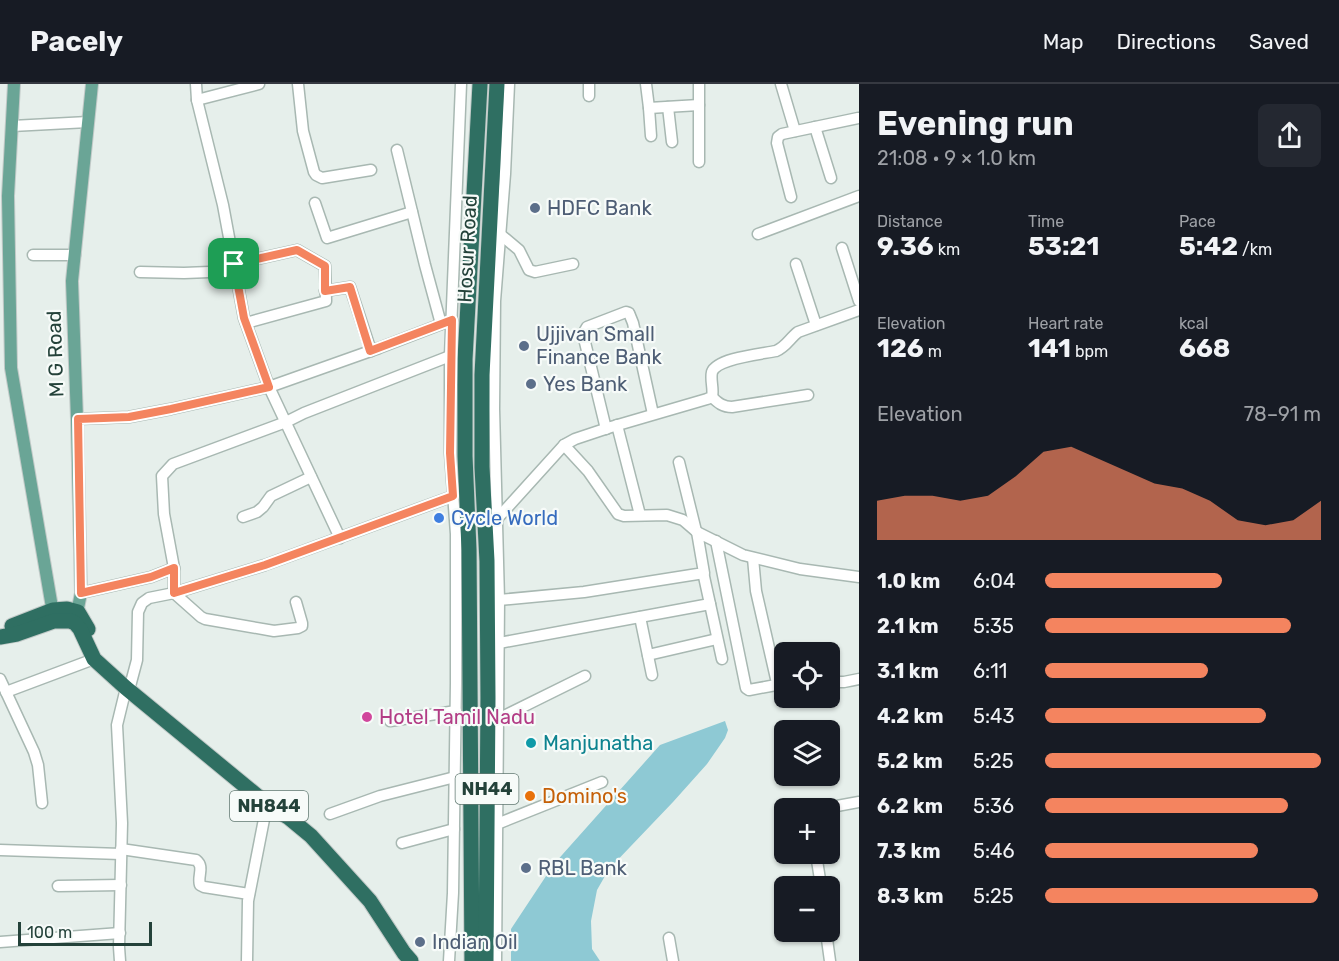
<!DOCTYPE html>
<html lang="en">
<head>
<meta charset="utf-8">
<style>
	body { margin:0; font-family:Rubik,sans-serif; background:#242831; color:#f1f3f6; height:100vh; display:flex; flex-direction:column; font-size:22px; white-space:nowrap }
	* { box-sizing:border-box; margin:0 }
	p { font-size:20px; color:#9ea1a6 }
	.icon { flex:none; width:33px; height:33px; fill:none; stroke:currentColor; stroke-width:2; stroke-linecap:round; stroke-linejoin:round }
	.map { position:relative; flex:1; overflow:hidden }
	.sheet { display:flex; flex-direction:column; background:#171b24; width:480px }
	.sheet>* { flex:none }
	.buttons { position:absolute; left:774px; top:558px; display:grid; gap:12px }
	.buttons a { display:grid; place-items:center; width:66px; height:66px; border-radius:9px; background:#171b24; box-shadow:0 2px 4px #0004; font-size:30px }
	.scale { position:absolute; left:18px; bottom:15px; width:134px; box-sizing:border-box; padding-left:6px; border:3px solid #24423a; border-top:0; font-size:16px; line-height:21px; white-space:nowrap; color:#24423a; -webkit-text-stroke:4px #f7fbf9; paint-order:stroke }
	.pin { position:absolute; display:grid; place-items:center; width:51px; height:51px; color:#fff; margin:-26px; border-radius:12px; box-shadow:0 3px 9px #0006 }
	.round { display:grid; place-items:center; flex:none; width:63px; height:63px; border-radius:9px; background:#242831 }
	.head { display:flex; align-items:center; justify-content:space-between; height:102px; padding:0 18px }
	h1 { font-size:33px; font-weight:700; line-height:45px }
	.metrics { display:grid; grid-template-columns:repeat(3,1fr); gap:9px; height:102px; padding:6px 18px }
	.metrics div { display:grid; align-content:center }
	.metrics b { font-size:26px; font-weight:700 }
	.metrics small { font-size:16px; font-weight:400 }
	.metrics p { font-size:16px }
	.chart { height:168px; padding:12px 18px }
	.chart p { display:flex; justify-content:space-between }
	.chart svg { width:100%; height:108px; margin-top:6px; fill:#f4845f; opacity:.7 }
	ul { padding:0 18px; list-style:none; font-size:20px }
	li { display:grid; grid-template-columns:96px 72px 1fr; align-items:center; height:45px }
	li i { height:15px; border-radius:8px; background:#f4845f }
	header { display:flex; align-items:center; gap:36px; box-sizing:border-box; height:84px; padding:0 30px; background:#171b24; border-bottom:2px solid #363941 }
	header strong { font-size:28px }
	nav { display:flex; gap:33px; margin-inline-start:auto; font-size:21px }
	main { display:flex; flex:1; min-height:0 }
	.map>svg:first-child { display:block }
</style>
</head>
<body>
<header>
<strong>Pacely</strong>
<nav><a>Map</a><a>Directions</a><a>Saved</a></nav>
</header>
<main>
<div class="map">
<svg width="859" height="877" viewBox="0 0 859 877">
	<rect width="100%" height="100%" fill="#e6efeb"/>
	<!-- water -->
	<path fill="#8ec9d4" d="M 725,637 L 728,646 L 725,654 L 707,680 L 673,718 L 609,785 L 597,806 L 591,837 L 592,865 L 600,877 L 511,877 L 511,845 L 554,780 L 660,661 Z"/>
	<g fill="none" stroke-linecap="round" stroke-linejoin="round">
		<!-- minor casing -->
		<g stroke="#a8b8b2" stroke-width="13">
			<g id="minor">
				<path d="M 196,0 L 197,16 L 223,121 L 244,234 L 269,303 L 340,454"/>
				<path d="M 298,0 L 303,47 L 314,88 L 316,91 L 322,94 L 371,86"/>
				<path d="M 646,0 L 649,24 L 699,21"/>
				<path d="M 699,0 L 699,78"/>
				<path d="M 781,0 L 795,47"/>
				<path d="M 589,12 L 589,0"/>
				<path d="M 197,16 L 259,0"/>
				<path d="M 668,23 L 672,58"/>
				<path d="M 649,24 L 651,52"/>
				<path d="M 12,42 L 88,38"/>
				<path d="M 815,43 L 831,94"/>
				<path d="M 397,66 L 425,181 L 441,240"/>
				<path d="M 791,113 L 777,59 L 778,53 L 782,50 L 858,34"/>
				<path d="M 315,119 L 327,154 L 412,128"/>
				<path d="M 758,150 L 859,112"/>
				<path d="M 501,151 L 519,166 L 529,186 L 535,188 L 573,180"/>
				<path d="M 842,164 L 859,217"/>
				<path d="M 33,171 L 75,171"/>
				<path d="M 234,180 L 297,166 L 325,182 L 326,217 L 246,239"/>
				<path d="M 796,180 L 816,241"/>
				<path d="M 140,188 L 184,189 L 235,187"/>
				<path d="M 325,207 L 350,203 L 371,267"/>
				<path d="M 712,313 C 718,319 723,323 732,323 L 808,311"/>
				<path d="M 77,335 L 129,333 L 171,325 L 269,303 L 379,264 L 452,236"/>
				<path d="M 617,341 L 640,431"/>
				<path d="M 606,345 L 583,250 L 587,243 L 626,228 L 629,229 L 633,239 L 653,330"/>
				<path d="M 564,361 L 588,387 L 618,430 L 624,432 L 667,431 L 683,436 L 697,448"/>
				<path d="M 679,378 L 696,447"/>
				<path d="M 243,433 L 257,428 L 263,423 L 271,412 L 311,393"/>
				<path d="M 497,435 L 564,361 L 575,355 L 611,343 L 707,315 L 712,313 C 714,305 710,296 712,288 C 717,274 762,270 776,267 C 786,263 790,254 798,248 L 859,226"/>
				<path d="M 716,457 L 746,604 L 749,606 L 776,601 L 777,599 L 756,507 L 753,474"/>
				<path d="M 174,484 L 174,509 L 201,533 L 205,535 L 274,547 L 298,544 L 302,542 L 302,539 L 296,518"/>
				<path d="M 703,488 L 722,575"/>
				<path d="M 81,509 L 151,493 L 174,484 L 164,430 L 162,392 L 173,380 L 286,338 L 304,329 L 450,272"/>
				<path d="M 499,516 L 584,508 L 704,489 L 697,448 L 743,471 L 800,485 L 859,493"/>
				<path d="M 640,533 L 652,591"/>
				<path d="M 499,559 L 710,520"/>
				<path d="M 648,571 L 717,555"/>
				<path d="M 0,595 L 34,668 L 38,681 L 42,719"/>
				<path d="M 830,598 L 844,598 L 859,595"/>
				<path d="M 129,606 L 137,576 L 138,528 L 142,519 L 149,514 L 174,509 L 265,481 L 453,412"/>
				<path d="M 6,608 L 94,575"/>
				<path d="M 498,635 L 585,592"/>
				<path d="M 390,637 L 456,627"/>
				<path d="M 826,724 L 859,718"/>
				<path d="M 330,730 L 380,712 L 455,693"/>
				<path d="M 497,740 L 602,698"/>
				<path d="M 402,759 L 454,745"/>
				<path d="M 121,765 L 196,776 C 205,783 197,792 200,801 L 204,803 L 249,810"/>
				<path d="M 0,766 L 121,770"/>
				<path d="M 816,770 L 821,802"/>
				<path d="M 58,802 L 121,801"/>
				<path d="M 826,848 L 830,877"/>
				<path d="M 669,854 L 673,877"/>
				<path d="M 0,858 L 120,849"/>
				<path d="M 120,877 L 119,863 L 122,739 L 117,641 L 126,604"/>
				<path d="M 247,877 L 248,817 L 267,720"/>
				<path d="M 449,877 L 453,809 L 456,599 L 456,450 L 450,369 L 450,272 L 461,0"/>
				<path d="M 496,877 L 499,516 L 494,325 L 495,217 L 505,90 L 509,0"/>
			</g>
		</g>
		<!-- major casing -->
		<g stroke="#c2cac8" stroke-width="14">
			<g id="major">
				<path d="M 14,0 L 8,112 L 11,284 L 54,535"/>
				<path d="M 76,534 L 81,509 L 77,335 L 72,197 L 92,0"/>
			</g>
		</g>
		<!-- highway casing -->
		<g stroke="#c2cac8" stroke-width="17">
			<g id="highway">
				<path d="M 12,542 L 53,526 L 67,525 L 78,528 L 88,545"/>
				<path d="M 0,553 L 17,550 L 54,537 L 70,537 L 75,539 L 80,545 L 94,575 L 126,604 L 267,720 L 288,733 L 311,752 L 370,817 L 404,869 L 411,877"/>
				<path d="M 472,877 L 469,466 L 465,372 L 465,275 L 480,0"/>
				<path d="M 486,877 L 488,614 L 487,477 L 482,383 L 482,291 L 497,0"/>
			</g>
		</g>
		<!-- minor -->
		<use href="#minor" stroke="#fff" stroke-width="10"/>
		<!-- major -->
		<use href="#major" stroke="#6aa596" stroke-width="12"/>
		<!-- highway -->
		<use href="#highway" stroke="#2f6f62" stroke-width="15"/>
	</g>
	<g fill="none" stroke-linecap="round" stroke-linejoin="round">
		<!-- route casing -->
		<g stroke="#fff" stroke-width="12">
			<path id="route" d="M 297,166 L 325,182 L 325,207 L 350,203 L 370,267 L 452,236 L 450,369 L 453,412 L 265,481 L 174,509 L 174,484 L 151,493 L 81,509 L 78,335 L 129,333 L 171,325 L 269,303 L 244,234 L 234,180 Z"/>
		</g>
		<!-- route -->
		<use href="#route" stroke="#f4845f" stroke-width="8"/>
	</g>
	<!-- markers -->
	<g fill="#5c6f8a" stroke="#f7fbf9" stroke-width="2">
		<circle cx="535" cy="124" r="6"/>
		<circle cx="524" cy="262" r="6"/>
		<circle cx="531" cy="300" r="6"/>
		<circle cx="526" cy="784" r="6"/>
		<circle cx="420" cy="858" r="6"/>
	</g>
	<circle fill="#3f7fe0" stroke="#f7fbf9" stroke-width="2" cx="439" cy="434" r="6"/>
	<circle fill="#d1479c" stroke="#f7fbf9" stroke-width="2" cx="367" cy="633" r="6"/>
	<circle fill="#0f9aa8" stroke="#f7fbf9" stroke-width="2" cx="531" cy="659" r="6"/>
	<circle fill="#e8710a" stroke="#f7fbf9" stroke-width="2" cx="530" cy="712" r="6"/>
	<g text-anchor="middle" stroke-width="4.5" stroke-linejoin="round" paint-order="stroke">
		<!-- shield labels -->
		<g fill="#f7fbf9" stroke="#637a73" stroke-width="1.5">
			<rect x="455.5" y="690" width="63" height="30" rx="4.5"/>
			<rect x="230" y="707" width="78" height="30" rx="4.5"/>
		</g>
		<g font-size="18" font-weight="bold" fill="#24423a">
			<text x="487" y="711">NH44</text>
			<text x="269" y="728">NH844</text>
		</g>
		<!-- service labels -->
		<g font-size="20" fill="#4e5e75" stroke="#f7fbf9" text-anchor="start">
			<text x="547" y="131">HDFC Bank</text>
			<text x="536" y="257">Ujjivan Small<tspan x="536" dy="23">Finance Bank</tspan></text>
			<text x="543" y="307">Yes Bank</text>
			<text x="538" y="791">RBL Bank</text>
			<text x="432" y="865">Indian Oil</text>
		</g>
		<!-- street labels -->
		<g font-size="20" fill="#24423a" stroke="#f7fbf9">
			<text transform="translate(467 165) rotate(-87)" y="7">Hosur Road</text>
			<text transform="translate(55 270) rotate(-92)" y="7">M G Road</text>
		</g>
		<!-- shop labels -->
		<g font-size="20" fill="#366cbe" stroke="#f7fbf9" text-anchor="start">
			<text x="451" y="441">Cycle World</text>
		</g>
		<!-- hotel labels -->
		<g font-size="20" fill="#b23c85" stroke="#f7fbf9" text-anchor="start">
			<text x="379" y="640">Hotel Tamil Nadu</text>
		</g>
		<!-- culture labels -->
		<g font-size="20" fill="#0d838f" stroke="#f7fbf9" text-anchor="start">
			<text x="543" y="666">Manjunatha</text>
		</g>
		<!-- food labels -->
		<g font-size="20" fill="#c56008" stroke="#f7fbf9" text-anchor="start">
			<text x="542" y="719">Domino's</text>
		</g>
	</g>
</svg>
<div class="buttons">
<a><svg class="icon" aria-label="locate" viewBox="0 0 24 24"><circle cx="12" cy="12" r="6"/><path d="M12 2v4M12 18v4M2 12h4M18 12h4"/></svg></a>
<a><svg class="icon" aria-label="layers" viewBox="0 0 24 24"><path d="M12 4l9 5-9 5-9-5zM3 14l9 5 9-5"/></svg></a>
<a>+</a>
<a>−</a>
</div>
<div class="scale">100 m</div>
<div class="pin" style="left:234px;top:180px;background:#1e9e55"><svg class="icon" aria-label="arrive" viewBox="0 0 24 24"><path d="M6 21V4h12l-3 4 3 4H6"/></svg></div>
</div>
<section class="sheet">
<div class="head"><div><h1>Evening run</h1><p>21:08 · 9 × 1.0 km</p></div><a class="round"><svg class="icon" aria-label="share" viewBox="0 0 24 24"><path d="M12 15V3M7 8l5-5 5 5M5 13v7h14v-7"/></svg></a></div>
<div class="metrics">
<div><p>Distance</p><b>9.36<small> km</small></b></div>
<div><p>Time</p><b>53:21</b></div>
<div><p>Pace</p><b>5:42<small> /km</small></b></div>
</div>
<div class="metrics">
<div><p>Elevation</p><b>126<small> m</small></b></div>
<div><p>Heart rate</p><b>141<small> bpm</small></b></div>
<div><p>kcal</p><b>668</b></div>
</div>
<div class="chart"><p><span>Elevation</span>78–91 m</p>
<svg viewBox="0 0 160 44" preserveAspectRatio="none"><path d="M0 44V28L10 26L20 26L30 28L40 26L50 18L60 8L70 6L80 11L90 16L100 21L110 23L120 28L130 36L140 38L150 36L160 28V44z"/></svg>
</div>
<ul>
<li><b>1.0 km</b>6:04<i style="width:64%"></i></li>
<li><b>2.1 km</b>5:35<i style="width:89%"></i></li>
<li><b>3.1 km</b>6:11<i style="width:59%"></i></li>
<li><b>4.2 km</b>5:43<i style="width:80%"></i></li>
<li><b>5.2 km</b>5:25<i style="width:100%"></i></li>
<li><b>6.2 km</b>5:36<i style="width:88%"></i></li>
<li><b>7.3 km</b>5:46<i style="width:77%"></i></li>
<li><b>8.3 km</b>5:25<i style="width:99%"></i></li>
</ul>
</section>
</main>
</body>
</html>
